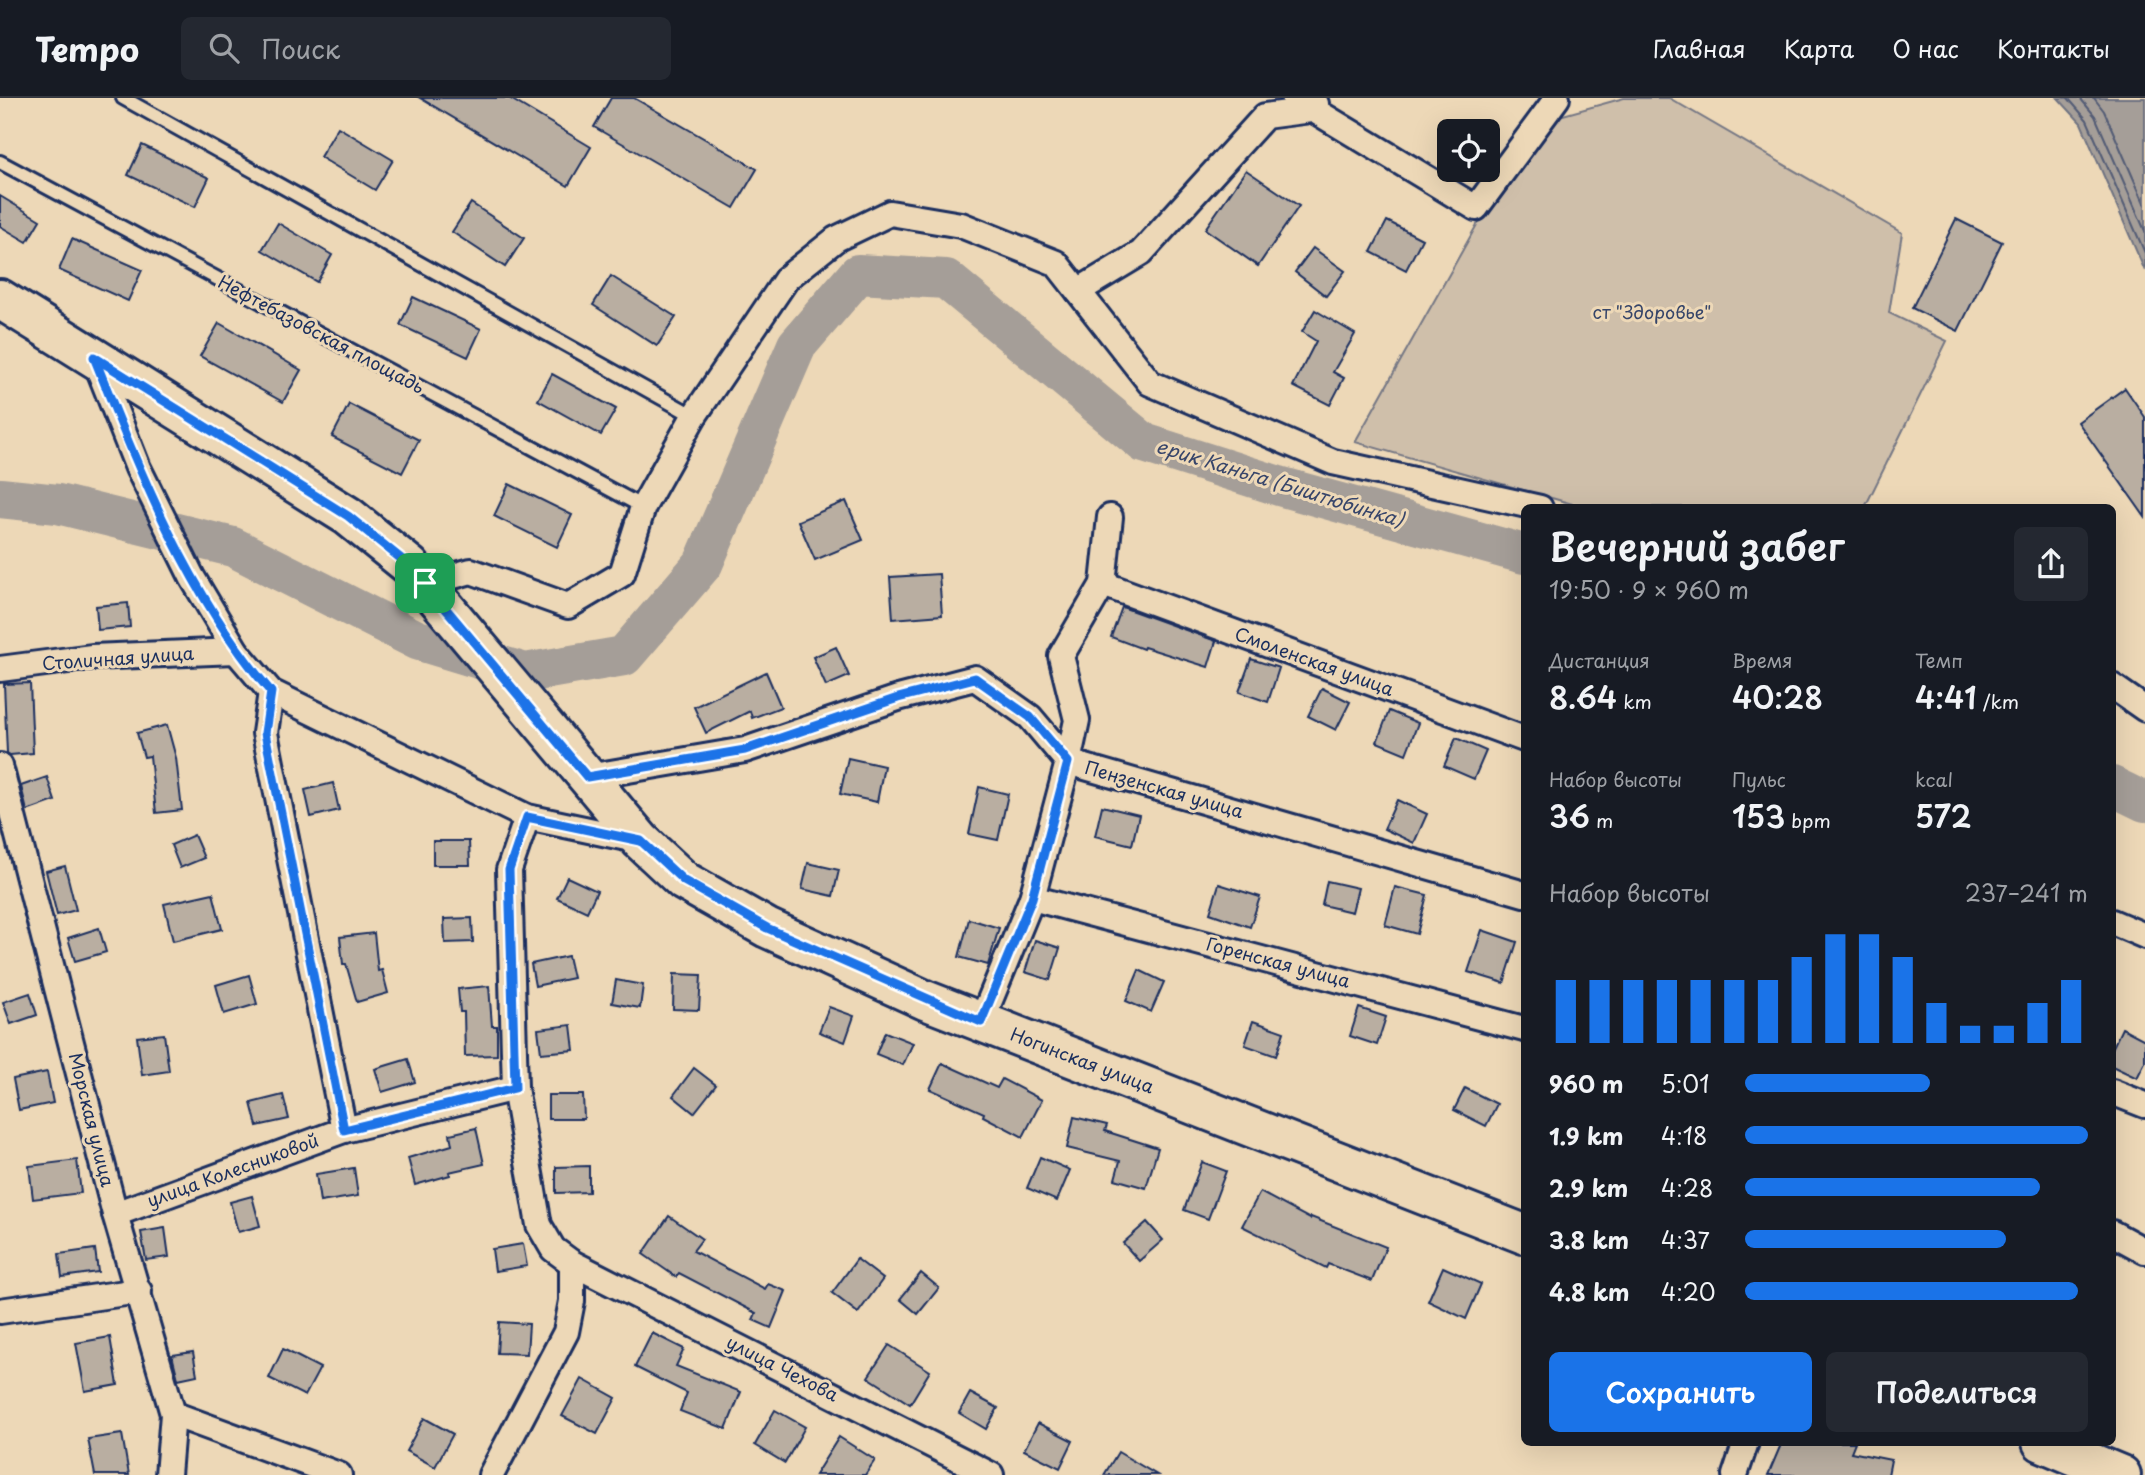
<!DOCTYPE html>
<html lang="ru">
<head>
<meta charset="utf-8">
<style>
	body { margin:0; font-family:"Playpen Sans",sans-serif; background:#242831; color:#f1f3f6; height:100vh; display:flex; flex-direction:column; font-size:26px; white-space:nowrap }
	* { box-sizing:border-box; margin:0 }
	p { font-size:23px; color:#9ea1a6 }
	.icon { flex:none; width:38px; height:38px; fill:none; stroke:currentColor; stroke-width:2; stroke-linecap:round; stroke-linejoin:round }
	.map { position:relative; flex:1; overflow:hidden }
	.side { position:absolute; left:1521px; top:406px; width:595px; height:942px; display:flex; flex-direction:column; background:#171b24; border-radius:10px; box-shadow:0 7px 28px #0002 }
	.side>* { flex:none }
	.fabs { position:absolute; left:1437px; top:21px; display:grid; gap:14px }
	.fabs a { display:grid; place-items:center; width:63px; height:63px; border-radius:10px; background:#171b24; box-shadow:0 7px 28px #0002; font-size:35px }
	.pin { position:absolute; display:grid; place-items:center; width:60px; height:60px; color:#fff; margin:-30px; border-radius:14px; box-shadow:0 4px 10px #0006 }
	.round { display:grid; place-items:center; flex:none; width:74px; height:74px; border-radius:10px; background:#242831 }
	.overview { display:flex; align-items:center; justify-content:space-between; height:119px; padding:0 28px }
	h1 { font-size:38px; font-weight:600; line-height:52px }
	.metrics { display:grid; grid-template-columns:repeat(3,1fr); gap:10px; height:119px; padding:7px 28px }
	.metrics div { display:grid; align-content:center }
	.metrics b { font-size:30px; font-weight:600 }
	.metrics small { font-size:19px; font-weight:400 }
	.metrics p { font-size:19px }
	.chart { height:196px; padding:14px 28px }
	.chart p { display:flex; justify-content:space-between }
	.chart svg { width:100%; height:126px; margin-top:7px; stroke:#1a73e8; stroke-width:6 }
	.action { display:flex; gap:14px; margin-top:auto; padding:14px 28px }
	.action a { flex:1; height:80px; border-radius:10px; background:#1a73e8; color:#fff; font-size:28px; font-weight:600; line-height:80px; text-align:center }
	.action a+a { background:#242831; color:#f1f3f6 }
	ul { padding:0 28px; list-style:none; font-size:23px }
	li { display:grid; grid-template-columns:112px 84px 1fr; align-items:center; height:52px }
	li i { height:18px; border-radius:9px; background:#1a73e8 }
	header { display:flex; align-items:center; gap:42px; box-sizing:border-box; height:98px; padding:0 35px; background:#171b24; border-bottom:2px solid #363941 }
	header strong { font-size:33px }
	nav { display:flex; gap:38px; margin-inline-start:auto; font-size:24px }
	.search { width:490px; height:63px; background:#242831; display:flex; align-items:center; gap:18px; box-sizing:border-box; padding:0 24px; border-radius:10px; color:#9ea1a6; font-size:26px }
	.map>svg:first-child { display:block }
</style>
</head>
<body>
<header>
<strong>Tempo</strong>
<div class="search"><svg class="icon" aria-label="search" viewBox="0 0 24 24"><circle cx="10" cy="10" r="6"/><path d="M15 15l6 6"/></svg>Поиск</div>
<nav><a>Главная</a><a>Карта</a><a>О нас</a><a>Контакты</a></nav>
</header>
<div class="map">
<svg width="2145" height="1377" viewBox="0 0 2145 1377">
	<rect width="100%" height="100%" fill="#edd8b7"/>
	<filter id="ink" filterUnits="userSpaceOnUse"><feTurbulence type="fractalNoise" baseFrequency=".0143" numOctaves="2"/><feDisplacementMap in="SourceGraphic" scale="14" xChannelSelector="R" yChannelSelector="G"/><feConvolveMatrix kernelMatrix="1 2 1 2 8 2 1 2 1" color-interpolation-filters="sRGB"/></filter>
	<g filter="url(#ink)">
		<!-- green -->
		<path fill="#cfbfaa" stroke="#757784" stroke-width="2" d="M 1624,0 L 1669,0 L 1902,135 L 1889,215 L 1947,243 L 1865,409 L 1583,409 L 1355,344 L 1534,25 Z"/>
		<!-- water -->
		<path fill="#a59e98" stroke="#6e7281" stroke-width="2" d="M 2058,0 L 2145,0 L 2145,173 L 2081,25 Z"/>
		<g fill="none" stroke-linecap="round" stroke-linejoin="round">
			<!-- shore -->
			<g stroke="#525b75" stroke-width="2">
				<path d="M 2068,0 L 2087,22 L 2145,155"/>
				<path d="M 2080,0 L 2095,18 L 2145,133"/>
				<path d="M 2094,0 L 2104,13 L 2145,107"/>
			</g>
			<!-- river -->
			<g stroke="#a59e98" stroke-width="40">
				<path d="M 0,400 L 58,406 L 233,449 L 417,542 L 525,575 L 624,558 L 703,466 L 797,247 L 858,176 L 946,181 L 1144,345 L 1279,388 L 1524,456"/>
				<path d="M 2112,688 L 2145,704"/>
			</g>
		</g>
		<!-- building -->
		<g fill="#b9aea1" stroke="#1b2f5e" stroke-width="2">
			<path d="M 420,0 L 509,0 L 591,49 L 568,88 Z"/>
			<path d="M 611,0 L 634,0 L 757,71 L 734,110 L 594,29 Z"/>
			<path d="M 338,29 L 393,62 L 375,92 L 320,59 Z"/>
			<path d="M 142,47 L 209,80 L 195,109 L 128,77 Z"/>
			<path d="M 1246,72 L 1299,108 L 1258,168 L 1205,131 Z"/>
			<path d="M 0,98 L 40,122 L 27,144 L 0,128 Z"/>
			<path d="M 471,105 L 524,140 L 505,169 L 452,134 Z"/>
			<path d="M 1956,121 L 2002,144 L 1958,233 L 1912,210 Z"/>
			<path d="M 1387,123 L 1422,141 L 1406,172 L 1371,154 Z"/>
			<path d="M 278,125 L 332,157 L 317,184 L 262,152 Z"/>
			<path d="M 72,141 L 142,172 L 128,203 L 59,172 Z"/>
			<path d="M 1313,150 L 1345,173 L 1326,198 L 1295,174 Z"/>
			<path d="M 611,178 L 676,219 L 657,248 L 593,207 Z"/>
			<path d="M 413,199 L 481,231 L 468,259 L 400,227 Z"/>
			<path d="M 1315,212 L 1355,236 L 1333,274 L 1344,280 L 1330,307 L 1293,288 L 1316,243 L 1302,234 Z"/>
			<path d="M 219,225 L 301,272 L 283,304 L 200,258 Z"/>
			<path d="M 552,276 L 616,311 L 601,337 L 538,302 Z"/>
			<path d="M 2125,290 L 2145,319 L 2145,419 L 2078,324 Z"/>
			<path d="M 349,306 L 419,342 L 402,375 L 332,339 Z"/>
			<path d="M 509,386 L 572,417 L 557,449 L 494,418 Z"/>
			<path d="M 846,403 L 863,442 L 815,462 L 798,423 Z"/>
			<path d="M 939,476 L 942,517 L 893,521 L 890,479 Z"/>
			<path d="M 128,505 L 130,529 L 98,532 L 96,508 Z"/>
			<path d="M 1122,509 L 1216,543 L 1208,569 L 1144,549 L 1143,551 L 1111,539 Z"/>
			<path d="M 836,549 L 849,578 L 826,588 L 813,559 Z"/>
			<path d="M 1251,561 L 1279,570 L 1268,604 L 1239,594 Z"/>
			<path d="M 766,574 L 781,609 L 752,620 L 750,613 L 706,635 L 694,609 Z"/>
			<path d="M 30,585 L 33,655 L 10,657 L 7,655 L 4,586 Z"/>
			<path d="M 1322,590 L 1350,604 L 1336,632 L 1308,618 Z"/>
			<path d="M 1389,613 L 1418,625 L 1406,656 L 1377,644 Z"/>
			<path d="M 167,627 L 176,660 L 182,712 L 156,715 L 150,658 L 144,659 L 137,635 Z"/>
			<path d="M 1456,640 L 1486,653 L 1474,681 L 1444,668 Z"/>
			<path d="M 848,660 L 884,668 L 877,704 L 840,696 Z"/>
			<path d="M 47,679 L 55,703 L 27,713 L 21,688 Z"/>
			<path d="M 333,685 L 339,712 L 311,719 L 305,692 Z"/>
			<path d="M 979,689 L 1008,696 L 998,742 L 969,736 Z"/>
			<path d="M 1397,702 L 1427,716 L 1414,745 L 1384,731 Z"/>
			<path d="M 1102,708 L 1139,717 L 1132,747 L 1095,738 Z"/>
			<path d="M 194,737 L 204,760 L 180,770 L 171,747 Z"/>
			<path d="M 433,743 L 469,743 L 470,767 L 433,767 Z"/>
			<path d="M 808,765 L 839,772 L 833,798 L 802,791 Z"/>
			<path d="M 65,768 L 76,812 L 57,817 L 46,773 Z"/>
			<path d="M 567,779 L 597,793 L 587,814 L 557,800 Z"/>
			<path d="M 1327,783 L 1358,790 L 1352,814 L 1322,807 Z"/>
			<path d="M 1219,786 L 1260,799 L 1250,829 L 1210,815 Z"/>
			<path d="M 1395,789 L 1427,797 L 1417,836 L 1385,827 Z"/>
			<path d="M 213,795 L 222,831 L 173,843 L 164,806 Z"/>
			<path d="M 472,820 L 473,844 L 445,845 L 444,821 Z"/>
			<path d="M 969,821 L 999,830 L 988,867 L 959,859 Z"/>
			<path d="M 99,830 L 106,854 L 75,863 L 68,840 Z"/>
			<path d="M 1482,832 L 1517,844 L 1504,885 L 1468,874 Z"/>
			<path d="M 374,835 L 378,873 L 382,872 L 388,895 L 357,904 L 346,866 L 343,866 L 340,839 Z"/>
			<path d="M 1035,842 L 1060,850 L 1050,882 L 1025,874 Z"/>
			<path d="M 568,858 L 573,880 L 535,888 L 531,866 Z"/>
			<path d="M 1139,872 L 1164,884 L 1151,914 L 1126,903 Z"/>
			<path d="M 674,876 L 701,877 L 699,912 L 673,911 Z"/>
			<path d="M 249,877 L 257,906 L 224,916 L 216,887 Z"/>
			<path d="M 616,882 L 643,887 L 640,910 L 612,905 Z"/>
			<path d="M 489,888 L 492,928 L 497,928 L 497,957 L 465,958 L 464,914 L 460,914 L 458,891 Z"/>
			<path d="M 30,895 L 37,917 L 11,926 L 3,904 Z"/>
			<path d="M 829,909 L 854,918 L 845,944 L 819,934 Z"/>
			<path d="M 1359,910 L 1386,919 L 1377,947 L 1350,938 Z"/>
			<path d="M 1253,923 L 1284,934 L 1276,958 L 1245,947 Z"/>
			<path d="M 571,927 L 574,952 L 541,955 L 538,931 Z"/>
			<path d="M 2122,930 L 2145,942 L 2145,964 L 2137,980 L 2112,968 L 2112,951 Z"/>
			<path d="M 885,934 L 913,945 L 903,967 L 876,956 Z"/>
			<path d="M 164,936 L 169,973 L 142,977 L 137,939 Z"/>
			<path d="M 408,961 L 415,984 L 382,994 L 375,971 Z"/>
			<path d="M 942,965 L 997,990 L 1002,981 L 1042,1002 L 1023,1039 L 983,1018 L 984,1015 L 930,991 Z"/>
			<path d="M 694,970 L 716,987 L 694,1015 L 673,998 Z"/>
			<path d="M 47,974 L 53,1005 L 19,1012 L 13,981 Z"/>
			<path d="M 1465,990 L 1497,1006 L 1486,1028 L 1454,1012 Z"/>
			<path d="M 283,997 L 289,1021 L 257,1028 L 251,1005 Z"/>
			<path d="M 548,997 L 583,997 L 584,1021 L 548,1021 Z"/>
			<path d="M 1074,1019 L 1107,1027 L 1105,1033 L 1158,1050 L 1146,1090 L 1115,1081 L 1120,1063 L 1067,1050 Z"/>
			<path d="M 476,1030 L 484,1066 L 449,1074 L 450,1077 L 415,1087 L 408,1060 L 452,1047 L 450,1036 Z"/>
			<path d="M 1040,1059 L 1070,1072 L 1057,1103 L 1027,1090 Z"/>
			<path d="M 77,1062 L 81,1095 L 33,1101 L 29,1068 Z"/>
			<path d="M 1202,1064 L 1226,1073 L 1208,1121 L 1184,1112 Z"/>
			<path d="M 589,1068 L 589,1094 L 556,1095 L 556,1069 Z"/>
			<path d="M 354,1070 L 358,1098 L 320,1104 L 316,1076 Z"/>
			<path d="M 1260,1094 L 1310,1121 L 1311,1119 L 1386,1149 L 1372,1183 L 1328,1166 L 1326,1170 L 1242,1128 Z"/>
			<path d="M 252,1098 L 260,1128 L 238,1134 L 230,1104 Z"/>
			<path d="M 669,1118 L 702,1141 L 693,1153 L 765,1191 L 768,1186 L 786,1193 L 771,1230 L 753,1222 L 756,1215 L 679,1175 L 676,1179 L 643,1156 Z"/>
			<path d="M 1147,1124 L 1163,1142 L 1139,1163 L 1123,1145 Z"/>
			<path d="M 165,1130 L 169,1159 L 146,1162 L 141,1134 Z"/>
			<path d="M 523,1146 L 527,1168 L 495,1173 L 492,1151 Z"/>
			<path d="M 95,1151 L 98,1174 L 62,1179 L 59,1156 Z"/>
			<path d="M 857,1161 L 883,1181 L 858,1215 L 832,1195 Z"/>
			<path d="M 1443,1169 L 1481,1186 L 1466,1221 L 1428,1203 Z"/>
			<path d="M 921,1175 L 939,1190 L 918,1216 L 900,1201 Z"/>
			<path d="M 499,1224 L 529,1226 L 527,1256 L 497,1255 Z"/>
			<path d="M 652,1235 L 684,1251 L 676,1268 L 741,1294 L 726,1331 L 680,1313 L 687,1295 L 635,1269 Z"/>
			<path d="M 110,1239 L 118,1287 L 85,1293 L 76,1245 Z"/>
			<path d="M 889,1247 L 930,1273 L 910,1306 L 868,1279 Z"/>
			<path d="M 283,1251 L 320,1270 L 305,1298 L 269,1280 Z"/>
			<path d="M 193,1254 L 197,1277 L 178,1281 L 172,1257 Z"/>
			<path d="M 582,1281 L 616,1300 L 597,1336 L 562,1318 Z"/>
			<path d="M 970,1295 L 998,1310 L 986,1331 L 959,1315 Z"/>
			<path d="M 775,1312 L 805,1329 L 785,1365 L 755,1347 Z"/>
			<path d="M 424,1320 L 453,1336 L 435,1369 L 406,1353 Z"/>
			<path d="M 1038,1325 L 1073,1343 L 1060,1370 L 1024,1352 Z"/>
			<path d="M 122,1336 L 129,1377 L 95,1377 L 88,1341 Z"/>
			<path d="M 839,1339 L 875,1362 L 865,1377 L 815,1377 Z"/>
			<path d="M 1782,1344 L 1855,1344 L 1851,1354 L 1891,1362 L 1888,1377 L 1768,1377 Z"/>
			<path d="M 1118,1354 L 1157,1377 L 1104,1377 Z"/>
		</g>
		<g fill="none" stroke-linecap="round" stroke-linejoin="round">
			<!-- service casing -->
			<g stroke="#1b2f5e" stroke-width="18">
				<g id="service">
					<path d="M 123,0 L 694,318"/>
					<path d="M 0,64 L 643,409"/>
				</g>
			</g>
			<!-- minor casing -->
			<g stroke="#1b2f5e" stroke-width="30">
				<g id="minor">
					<path d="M 1294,0 L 1476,110 L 1557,0"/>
					<path d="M 1078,193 L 1141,155 L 1265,18 L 1311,12 L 1316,6"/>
					<path d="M 94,259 L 138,370 L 192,479 L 236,553 L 271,594 L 527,719 L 641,743"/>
					<path d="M 425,486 L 471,473 L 568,508 L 622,476 L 643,409 L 694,318 L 787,180 L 836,141 L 890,115 L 961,127 L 1056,165 L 1150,285 L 1333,364 L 1540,410"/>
					<path d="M 1103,486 L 1524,641"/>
					<path d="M 0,571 L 92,559 L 236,553"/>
					<path d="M 2112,588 L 2145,611"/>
					<path d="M 271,594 L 265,635 L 344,1032"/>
					<path d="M 0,668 L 115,1116 L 173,1316 L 168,1377"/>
					<path d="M 587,679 L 745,652 L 898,600 L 975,580 L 1030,619 L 1068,664 L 1524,796"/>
					<path d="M 1032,800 L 1524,931"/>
					<path d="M 2112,824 L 2145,838"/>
					<path d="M 981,924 L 1032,800 L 1068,664 L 1077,622 L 1061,558 L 1103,486 L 1110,419"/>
					<path d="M 2112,994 L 2145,1007"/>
					<path d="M 115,1116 L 344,1032 L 515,990"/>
					<path d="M 2112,1135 L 2145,1153"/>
					<path d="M 572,1165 L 991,1377"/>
					<path d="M 0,1213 L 139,1193"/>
					<path d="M 173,1316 L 339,1377"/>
					<path d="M 491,1377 L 566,1234 L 572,1203 L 572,1165 L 553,1151 L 539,1127 L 515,990 L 509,772 L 527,719"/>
					<path d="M 1735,1377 L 1746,1344"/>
				</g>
			</g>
			<!-- primary casing -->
			<g stroke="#1b2f5e" stroke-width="44">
				<g id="primary">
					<path d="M 0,201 L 348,418 L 410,468 L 641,743 L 684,783 L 767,830 L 925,902 L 1524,1136"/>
					<path d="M 2042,1344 L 2121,1377"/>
				</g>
			</g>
			<!-- service -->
			<use href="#service" stroke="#edd8b7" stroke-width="12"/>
			<!-- minor -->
			<use href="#minor" stroke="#edd8b7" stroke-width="24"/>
			<!-- primary -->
			<use href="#primary" stroke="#edd8b7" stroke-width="38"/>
		</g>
	</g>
	<g fill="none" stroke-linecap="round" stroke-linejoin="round" filter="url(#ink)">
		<!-- route casing -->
		<g stroke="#fff" stroke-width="14">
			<path id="route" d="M 94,259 L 348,418 L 410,468 L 587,679 L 745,652 L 898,600 L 975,580 L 1030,619 L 1068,664 L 1032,800 L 981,924 L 767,830 L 684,783 L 641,743 L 527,719 L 509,772 L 515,990 L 344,1032 L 265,635 L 271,594 C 188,497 141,377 94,259 Z"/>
		</g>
		<!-- route -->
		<use href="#route" stroke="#1a73e8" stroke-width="9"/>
	</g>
	<g text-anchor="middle" stroke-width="6" stroke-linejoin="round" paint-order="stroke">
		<!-- park labels -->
		<g font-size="18" fill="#364569" stroke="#edd8b7">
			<text x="1652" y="221">ст "Здоровье"</text>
		</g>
		<!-- street labels -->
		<g font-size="18" fill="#1b2f5e" stroke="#edd8b7">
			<text transform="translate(321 237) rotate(28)" y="6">Нефтебазовская площадь</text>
			<text transform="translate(118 561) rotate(-4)" y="6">Столичная улица</text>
			<text transform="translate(1314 564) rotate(20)" y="6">Смоленская улица</text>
			<text transform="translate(1164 692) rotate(16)" y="6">Пензенская улица</text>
			<text transform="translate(1278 865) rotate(15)" y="6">Горенская улица</text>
			<text transform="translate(1082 963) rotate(21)" y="6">Ногинская улица</text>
			<text transform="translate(91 1022) rotate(76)" y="6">Морская улица</text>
			<text transform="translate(233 1073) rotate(-20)" y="6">улица Колесниковой</text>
			<text transform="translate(782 1271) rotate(27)" y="6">улица Чехова</text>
		</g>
		<!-- water labels -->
		<g font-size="19" font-style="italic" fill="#37456a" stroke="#edd8b7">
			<text transform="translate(1280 385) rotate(17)" y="7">ерик Каньга (Биштюбинка)</text>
		</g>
	</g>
</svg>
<div class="fabs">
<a><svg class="icon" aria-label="locate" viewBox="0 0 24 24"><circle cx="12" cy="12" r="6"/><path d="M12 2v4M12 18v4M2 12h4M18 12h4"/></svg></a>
</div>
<div class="pin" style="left:425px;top:485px;background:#1e9e55"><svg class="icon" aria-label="arrive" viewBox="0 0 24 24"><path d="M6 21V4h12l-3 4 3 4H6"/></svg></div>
<section class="side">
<div class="overview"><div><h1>Вечерний забег</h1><p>19:50 · 9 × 960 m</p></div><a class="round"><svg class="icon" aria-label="share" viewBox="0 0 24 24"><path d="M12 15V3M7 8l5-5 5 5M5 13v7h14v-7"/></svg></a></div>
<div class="metrics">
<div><p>Дистанция</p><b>8.64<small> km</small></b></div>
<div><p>Время</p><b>40:28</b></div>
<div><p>Темп</p><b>4:41<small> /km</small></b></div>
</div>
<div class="metrics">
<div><p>Набор высоты</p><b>36<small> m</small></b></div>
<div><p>Пульс</p><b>153<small> bpm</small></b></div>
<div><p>kcal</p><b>572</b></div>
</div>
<div class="chart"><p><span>Набор высоты</span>237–241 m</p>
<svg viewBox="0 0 160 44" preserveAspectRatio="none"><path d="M5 44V22M15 44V22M25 44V22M35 44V22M45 44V22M55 44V22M65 44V22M75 44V14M85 44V6M95 44V6M105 44V14M115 44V30M125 44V38M135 44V38M145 44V30M155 44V22"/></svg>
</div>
<ul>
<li><b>960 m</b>5:01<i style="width:54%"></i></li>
<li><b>1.9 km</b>4:18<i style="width:100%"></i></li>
<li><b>2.9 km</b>4:28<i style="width:86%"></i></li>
<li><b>3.8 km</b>4:37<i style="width:76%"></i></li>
<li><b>4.8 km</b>4:20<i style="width:97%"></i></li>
</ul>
<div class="action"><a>Сохранить</a><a>Поделиться</a></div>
</section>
</div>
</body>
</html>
